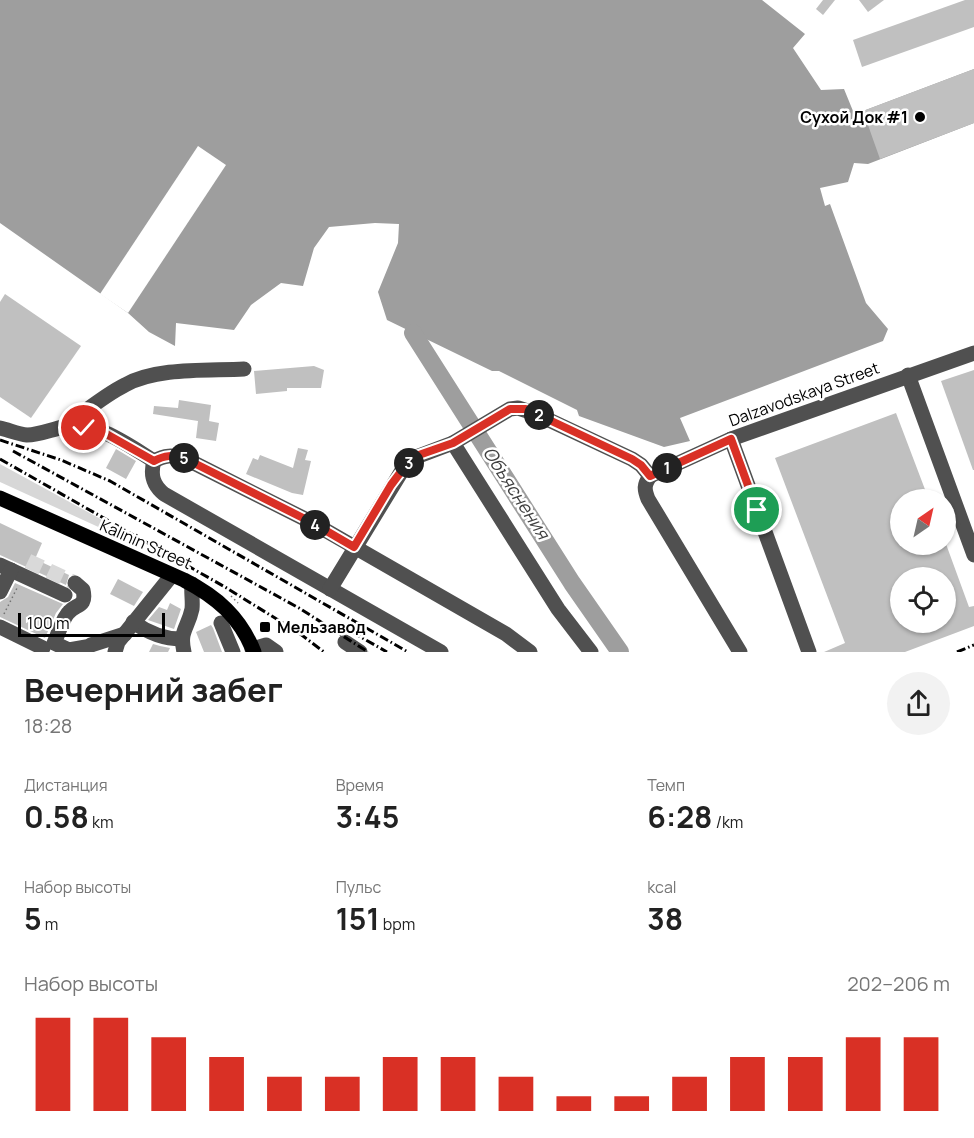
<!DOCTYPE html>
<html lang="ru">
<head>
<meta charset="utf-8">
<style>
	body { margin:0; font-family:Manrope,sans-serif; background:#f2f2f2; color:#222; height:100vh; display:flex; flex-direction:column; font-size:22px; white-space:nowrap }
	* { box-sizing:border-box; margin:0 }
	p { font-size:20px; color:#767676 }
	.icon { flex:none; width:33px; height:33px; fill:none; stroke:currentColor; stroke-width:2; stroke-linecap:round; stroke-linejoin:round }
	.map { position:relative; height:652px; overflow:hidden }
	.drawer { display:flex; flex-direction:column; background:#fff; flex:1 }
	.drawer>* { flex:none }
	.needle { width:39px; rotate:34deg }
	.tools { position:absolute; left:890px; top:489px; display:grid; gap:12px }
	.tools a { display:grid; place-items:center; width:66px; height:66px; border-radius:50%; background:#fff; box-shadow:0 2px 4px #0004; font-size:30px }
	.scale { position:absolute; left:18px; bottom:15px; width:147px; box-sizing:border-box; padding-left:6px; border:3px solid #000; border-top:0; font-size:16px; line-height:21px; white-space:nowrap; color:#000; -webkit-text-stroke:4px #fff; paint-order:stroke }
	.pin { position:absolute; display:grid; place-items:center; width:51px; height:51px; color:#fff; margin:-26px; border:3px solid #fff; border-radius:50%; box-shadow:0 2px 6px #0007 }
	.km { position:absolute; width:30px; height:30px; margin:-15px; border-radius:50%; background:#222; color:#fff; font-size:16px; line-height:30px; text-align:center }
	.round { display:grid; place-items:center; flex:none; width:63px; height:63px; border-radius:32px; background:#f2f2f2 }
	.overview { display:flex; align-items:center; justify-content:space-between; height:102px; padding:0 24px }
	h1 { font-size:33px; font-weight:700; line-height:45px }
	.figures { display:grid; grid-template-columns:repeat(3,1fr); gap:9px; height:102px; padding:6px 24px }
	.figures div { display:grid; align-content:center }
	.figures b { font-size:30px; font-weight:700 }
	.figures small { font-size:16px; font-weight:400 }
	.figures p { font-size:16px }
	.chart { height:168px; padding:12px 24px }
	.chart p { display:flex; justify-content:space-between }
	.chart svg { width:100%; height:108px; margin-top:6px; stroke:#d93025; stroke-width:6 }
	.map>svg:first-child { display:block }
</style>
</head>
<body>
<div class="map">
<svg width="974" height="652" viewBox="0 0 974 652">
	<rect width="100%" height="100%" fill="#fff"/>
	<!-- green -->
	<path fill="#d7d7d7" d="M 0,464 L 108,523 L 111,529 L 105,530 L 0,482 Z"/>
	<!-- water -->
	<path fill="#9e9e9e" d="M 0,0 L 762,0 L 805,34 L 793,48 L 821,90 L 844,89 L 853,111 L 863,111 L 974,69 L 974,123 L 868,164 L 854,163 L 848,182 L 820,188 L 825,206 L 830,204 L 866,303 L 888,329 L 883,341 L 680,418 L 690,441 L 664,447 L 579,416 L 577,410 L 499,371 L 492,371 L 387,320 L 378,292 L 398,243 L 399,224 L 375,223 L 329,227 L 314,248 L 303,286 L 281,283 L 251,305 L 234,330 L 176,323 L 175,346 L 149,332 L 128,313 L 0,223 Z"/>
	<!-- pier -->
	<path fill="#fff" d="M 198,146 L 226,165 L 128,313 L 100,294 Z"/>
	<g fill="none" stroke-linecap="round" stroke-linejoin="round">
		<!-- river -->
		<path stroke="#9e9e9e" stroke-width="18" d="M 413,333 L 572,583 L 620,652"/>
	</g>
	<!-- building -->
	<g fill="#c0c0c0" fill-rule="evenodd">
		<path d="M 823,0 L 835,0 L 823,15 L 816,9 Z"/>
		<path d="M 859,0 L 884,0 L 868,12 Z"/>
		<path d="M 965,0 L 974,0 L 974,27 L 862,67 L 853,40 Z"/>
		<path d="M 974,69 L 974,123 L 880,159 L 863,111 Z"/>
		<path d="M 5,294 L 81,346 L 31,418 L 0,397 L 0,302 Z"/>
		<path d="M 314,366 L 324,370 L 321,388 L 287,388 L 287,391 L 256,394 L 254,371 Z"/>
		<path d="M 974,370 L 974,470 L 973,470 L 941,381 Z"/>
		<path d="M 179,400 L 211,405 L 209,421 L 219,423 L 216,441 L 196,438 L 198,421 L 153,414 L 154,406 L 178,408 Z"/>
		<path d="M 896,413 L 929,500 L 900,500 L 900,544 L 946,544 L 969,607 L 974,606 L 974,626 L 905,652 L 824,652 L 845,643 L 775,458 ZM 900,578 L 945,578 L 945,622 L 900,622 Z"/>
		<path d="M 298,448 L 308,450 L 305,460 L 311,461 L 303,495 L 292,493 L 246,474 L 253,458 L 258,460 L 260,455 L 293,468 Z"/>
		<path d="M 116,449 L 136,461 L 126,479 L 106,468 Z"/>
		<path d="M 0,523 L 42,543 L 35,559 L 69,575 L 66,585 L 0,555 Z"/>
		<path d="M 118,579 L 143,592 L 134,606 L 110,594 Z"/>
		<path d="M 15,583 L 63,604 L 56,613 L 45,638 L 0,617 L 0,602 L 8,597 Z"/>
		<path d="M 170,603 L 181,609 L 174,629 L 148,620 L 159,607 L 167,610 Z"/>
		<path d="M 211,625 L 213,628 L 222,652 L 204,652 L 196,632 Z"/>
		<path d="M 153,644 L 160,646 L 170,648 L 168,652 L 149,652 Z"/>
	</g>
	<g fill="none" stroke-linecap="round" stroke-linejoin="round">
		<!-- minor-tunnel -->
		<path stroke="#d9d9d9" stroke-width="15" stroke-dasharray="15 8" stroke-linecap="butt" d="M 28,561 L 75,583"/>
		<!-- path -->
		<g stroke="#727272" stroke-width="1.5" stroke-dasharray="1.5 3" stroke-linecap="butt">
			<path d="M 231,596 L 238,603"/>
			<path d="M 4,614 L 18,586"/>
		</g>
		<!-- minor -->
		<g stroke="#505050" stroke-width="15">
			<path d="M 908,375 L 974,555"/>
			<path d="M 63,427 C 84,413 103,396 125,385 C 157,367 208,371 244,369"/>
			<path d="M 0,428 C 9,430 18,434 27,435 C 40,435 52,429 64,427 C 97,421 128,445 154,461 C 165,455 172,455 184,458 L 311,522 L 506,634 L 530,652"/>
			<path d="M 731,439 L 809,652"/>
			<path d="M 453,443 L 510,409 L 518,408 L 534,413 L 632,459 L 641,465 L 650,476"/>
			<path d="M 154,461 C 150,475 153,485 164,494 L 441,652"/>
			<path d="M 650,476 L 731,439 L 974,353"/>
			<path d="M 650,476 C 644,485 644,489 648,499 L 740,652"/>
			<path d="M 0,565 L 65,595"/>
			<path d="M 75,583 L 83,590 C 87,607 76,604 69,612 C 63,617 58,635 54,643 L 69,650 L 86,647"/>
			<path d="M 330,589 L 403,469 L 416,457 L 453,443 L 558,609 L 591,652"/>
			<path d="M 0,592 L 11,570"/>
			<path d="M 133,622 C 147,632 164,639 181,639"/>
			<path d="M 221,623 L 233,652"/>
			<path d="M 0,627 L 43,648"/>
			<path d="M 345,642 L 360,652"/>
			<path d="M 252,649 L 266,645 L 276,652"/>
			<path d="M 82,652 L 91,645 L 125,634"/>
			<path d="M 115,652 L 118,642 L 172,575"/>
			<path d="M 184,652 C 179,631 188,628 192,609 C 193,601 191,593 192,584"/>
		</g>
		<!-- major -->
		<path stroke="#000" stroke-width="15" d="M 0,498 L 184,580 C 217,597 240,617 254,652"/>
		<!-- rail -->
		<g stroke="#000" stroke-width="3" stroke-dasharray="9 3 1.5 3" stroke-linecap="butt">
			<path d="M 0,440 L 61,460 L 110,481 L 408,652"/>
			<path d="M 13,451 L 299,608 L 368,652"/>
			<path d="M 0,459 L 225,587 L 299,633 L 324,652"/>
			<path d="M 352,632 L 387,652"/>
			<path d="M 957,652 L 974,645"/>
		</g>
	</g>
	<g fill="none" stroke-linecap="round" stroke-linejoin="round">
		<!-- route casing -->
		<g stroke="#fff" stroke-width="12">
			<path id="route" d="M 84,428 L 101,431 L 154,461 C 165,455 172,455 184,458 L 311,522 L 354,547 L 391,485 L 403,469 L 416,456 L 453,443 L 510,409 L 526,409 L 632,459 L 641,465 L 650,476 L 731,439 L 757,510"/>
		</g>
		<!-- route -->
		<use href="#route" stroke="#d93025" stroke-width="8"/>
	</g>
	<!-- markers -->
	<g fill="#000" stroke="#fff" stroke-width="2">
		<circle cx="920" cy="117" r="6"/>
		<rect x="259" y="621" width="12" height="12" rx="3"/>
	</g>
	<g text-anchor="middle" stroke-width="5" stroke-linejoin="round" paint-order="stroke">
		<!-- poi labels -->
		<g font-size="16" font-weight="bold" fill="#000" stroke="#fff" text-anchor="end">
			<text x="908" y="123">Сухой Док #1</text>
			<text x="277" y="633" text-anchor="start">Мельзавод</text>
		</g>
		<!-- street labels -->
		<g font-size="16" fill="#000" stroke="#fff">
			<text transform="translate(804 394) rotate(-20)" y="6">Dalzavodskaya Street</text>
			<text transform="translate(146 544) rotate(24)" y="6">Kalinin Street</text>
		</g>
		<!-- water labels -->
		<g font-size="18" font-style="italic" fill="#3f3f3f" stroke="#fff">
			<text transform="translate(516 493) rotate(57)" y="6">Объяснения</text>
		</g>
	</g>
</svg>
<div class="tools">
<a><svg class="needle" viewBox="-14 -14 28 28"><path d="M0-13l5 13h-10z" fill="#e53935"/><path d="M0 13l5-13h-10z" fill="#767676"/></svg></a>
<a><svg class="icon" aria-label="locate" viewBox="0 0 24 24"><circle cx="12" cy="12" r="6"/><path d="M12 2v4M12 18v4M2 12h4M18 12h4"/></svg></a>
</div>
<div class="scale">100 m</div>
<div class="pin" style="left:757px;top:510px;background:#1e9e55"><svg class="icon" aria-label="arrive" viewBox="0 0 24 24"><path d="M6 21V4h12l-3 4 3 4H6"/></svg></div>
<div class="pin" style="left:84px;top:428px;background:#d93025"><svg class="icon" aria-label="check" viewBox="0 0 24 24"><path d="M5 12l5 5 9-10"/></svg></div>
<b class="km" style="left:667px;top:468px">1</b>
<b class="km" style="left:539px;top:415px">2</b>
<b class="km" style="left:409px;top:463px">3</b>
<b class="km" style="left:315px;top:525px">4</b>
<b class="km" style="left:184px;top:458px">5</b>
</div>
<section class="drawer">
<div class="overview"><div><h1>Вечерний забег</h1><p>18:28</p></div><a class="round"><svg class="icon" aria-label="share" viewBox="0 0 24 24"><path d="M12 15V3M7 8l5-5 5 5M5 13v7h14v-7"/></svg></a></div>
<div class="figures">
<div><p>Дистанция</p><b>0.58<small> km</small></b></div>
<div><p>Время</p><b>3:45</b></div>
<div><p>Темп</p><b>6:28<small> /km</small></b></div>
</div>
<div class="figures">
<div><p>Набор высоты</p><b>5<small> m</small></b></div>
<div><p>Пульс</p><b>151<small> bpm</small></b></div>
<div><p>kcal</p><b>38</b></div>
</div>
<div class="chart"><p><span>Набор высоты</span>202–206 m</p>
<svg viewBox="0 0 160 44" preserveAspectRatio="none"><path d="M5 44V6M15 44V6M25 44V14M35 44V22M45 44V30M55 44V30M65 44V22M75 44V22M85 44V30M95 44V38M105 44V38M115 44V30M125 44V22M135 44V22M145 44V14M155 44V14"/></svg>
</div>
</section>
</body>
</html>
